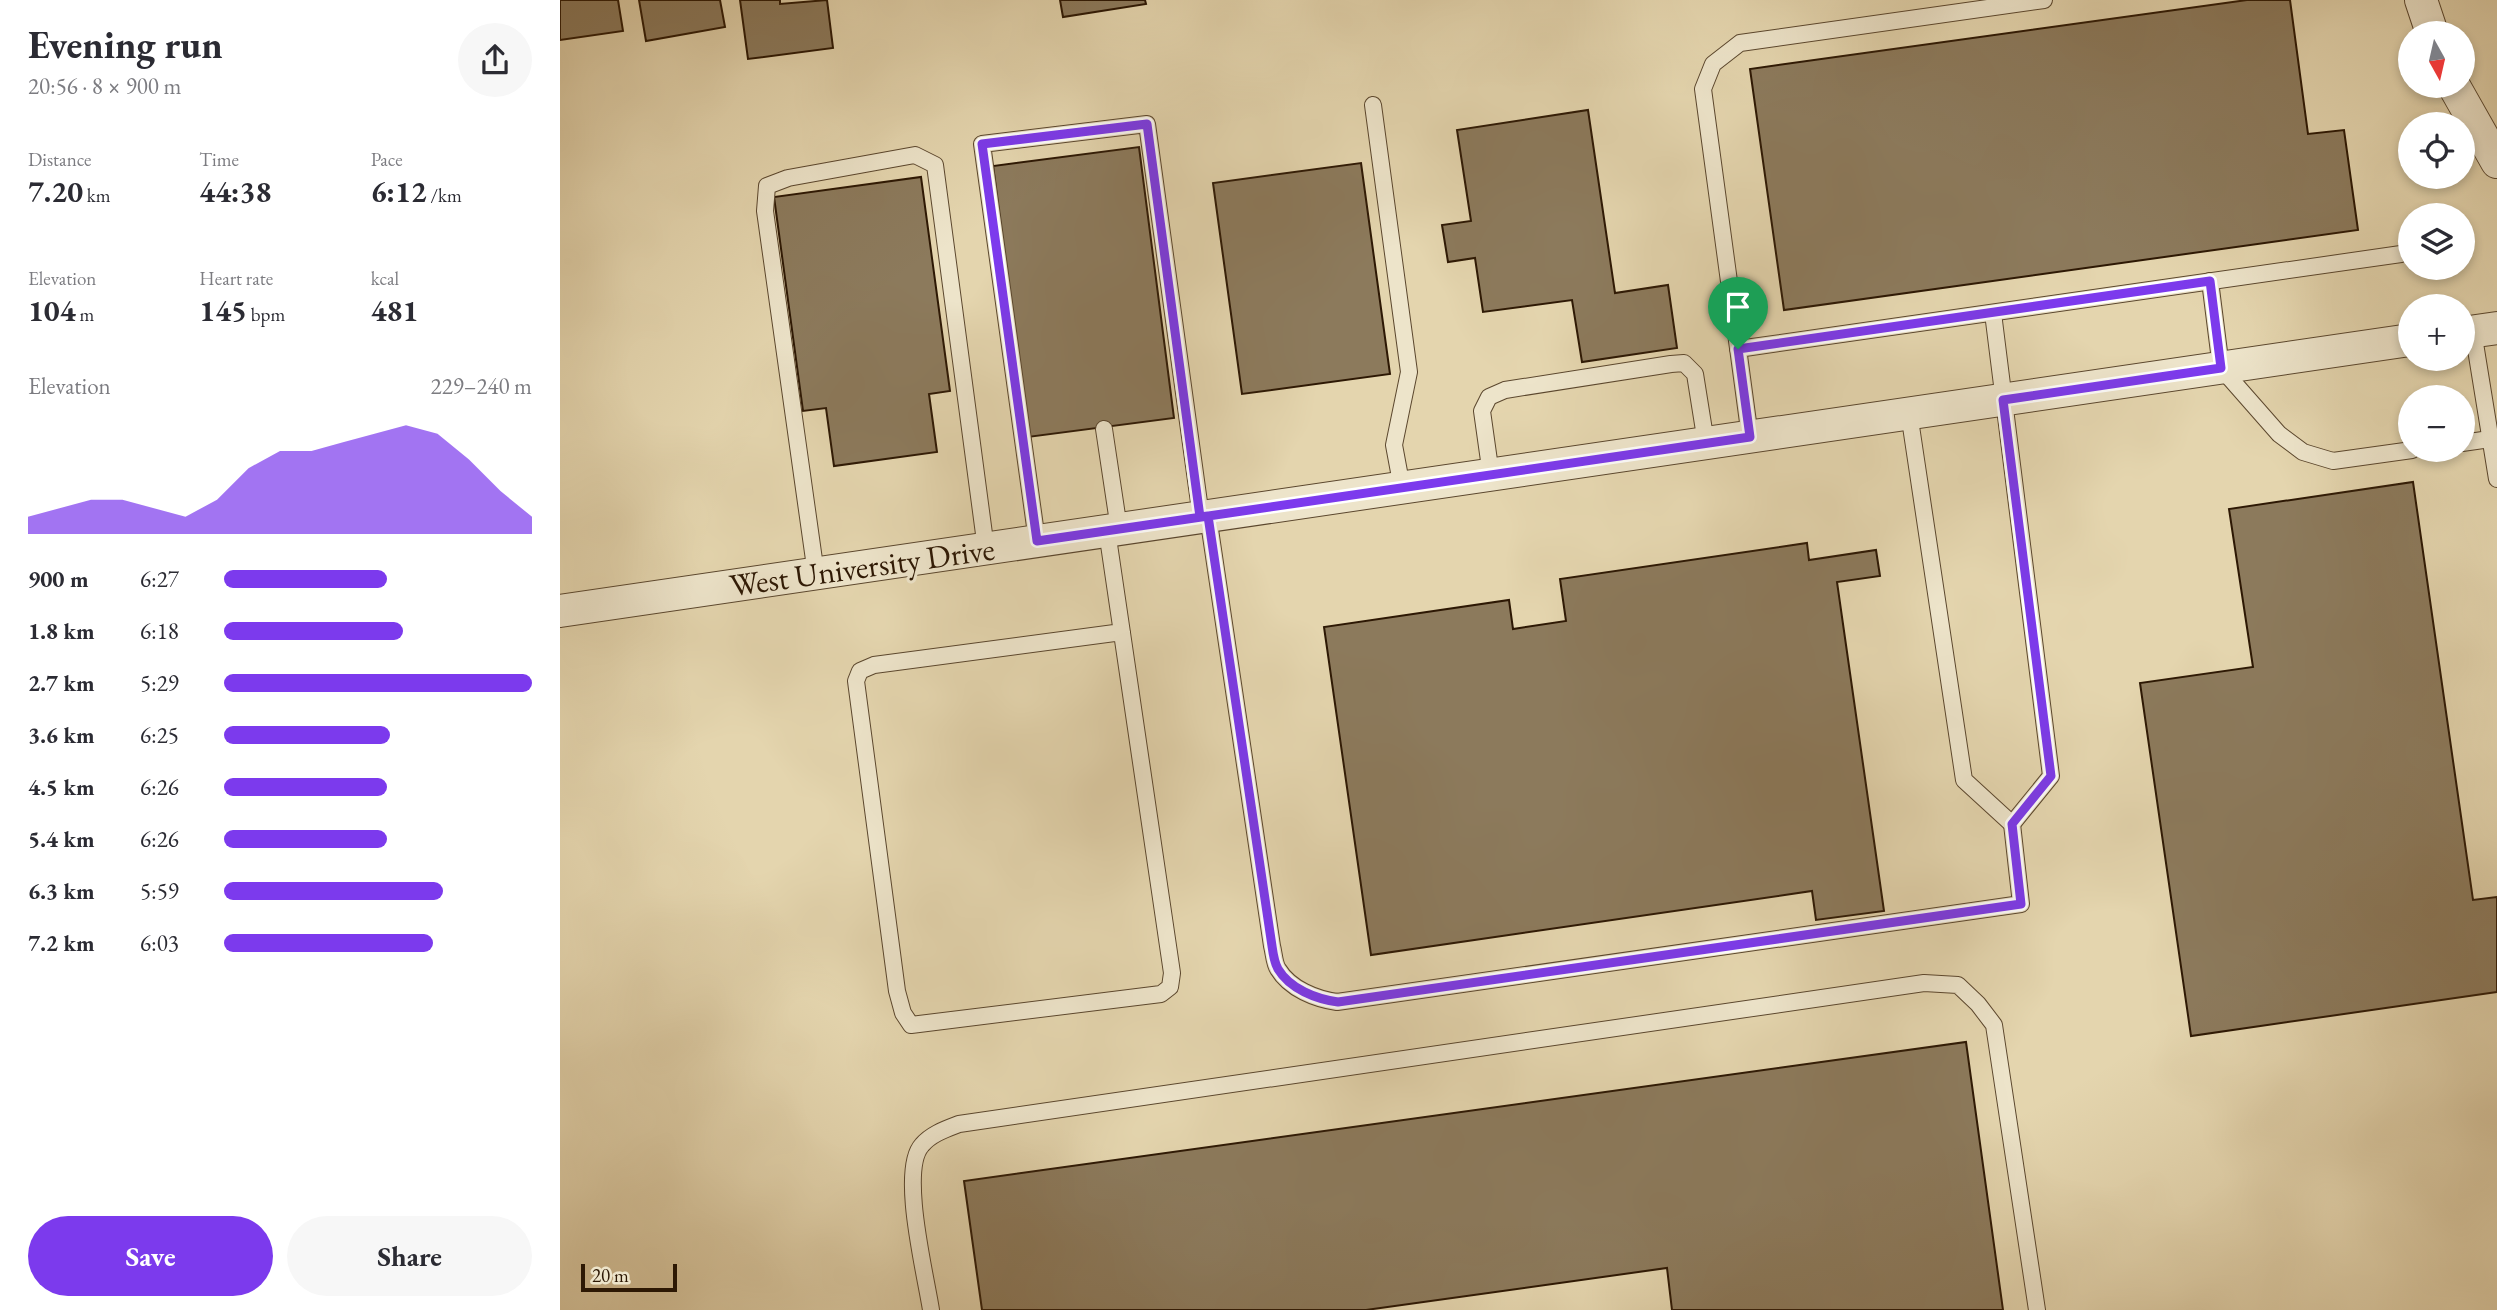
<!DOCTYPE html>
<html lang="en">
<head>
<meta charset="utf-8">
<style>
	body { margin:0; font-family:"EB Garamond",serif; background:#f7f7f7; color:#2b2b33; height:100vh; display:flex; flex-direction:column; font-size:26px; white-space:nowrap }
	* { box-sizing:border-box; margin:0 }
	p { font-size:23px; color:#7c7c81 }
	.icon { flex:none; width:38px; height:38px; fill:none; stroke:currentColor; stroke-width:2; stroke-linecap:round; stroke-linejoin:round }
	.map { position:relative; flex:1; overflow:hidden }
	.sheet { display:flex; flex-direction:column; background:#fff; width:560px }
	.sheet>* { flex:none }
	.needle { width:46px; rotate:172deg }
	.controls { position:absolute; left:1838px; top:21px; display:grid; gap:14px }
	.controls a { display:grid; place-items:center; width:77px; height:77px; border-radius:50%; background:#fff; box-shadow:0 4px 10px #0003; font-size:35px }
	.scale { position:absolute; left:21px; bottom:18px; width:96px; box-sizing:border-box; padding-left:7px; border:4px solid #2d1804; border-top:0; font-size:19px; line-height:24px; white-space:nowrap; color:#2d1804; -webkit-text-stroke:5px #ede4ca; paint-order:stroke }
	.pin { position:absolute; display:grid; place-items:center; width:60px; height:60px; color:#fff; margin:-72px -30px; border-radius:50% 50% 50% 0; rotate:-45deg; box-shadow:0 0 7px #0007 }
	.pin .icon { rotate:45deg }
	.round { display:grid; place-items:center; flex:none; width:74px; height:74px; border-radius:37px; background:#f7f7f7 }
	.head { display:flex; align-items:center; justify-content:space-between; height:119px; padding:0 28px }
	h1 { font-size:38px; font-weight:700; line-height:52px }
	.stats { display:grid; grid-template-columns:repeat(3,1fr); gap:10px; height:119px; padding:7px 28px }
	.stats div { display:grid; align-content:center }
	.stats b { font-size:30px; font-weight:700 }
	.stats small { font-size:19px; font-weight:400 }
	.stats p { font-size:19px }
	.chart { height:196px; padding:14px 28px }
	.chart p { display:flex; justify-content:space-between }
	.chart svg { width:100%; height:126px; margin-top:7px; fill:#7c3aed; opacity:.7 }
	.cta { display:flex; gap:14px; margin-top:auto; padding:14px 28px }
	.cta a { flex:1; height:80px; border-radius:42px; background:#7c3aed; color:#fff; font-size:28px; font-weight:700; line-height:80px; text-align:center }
	.cta a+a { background:#f7f7f7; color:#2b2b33 }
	ul { padding:0 28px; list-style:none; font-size:23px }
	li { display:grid; grid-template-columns:112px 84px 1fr; align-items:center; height:52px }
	li i { height:18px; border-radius:9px; background:#7c3aed }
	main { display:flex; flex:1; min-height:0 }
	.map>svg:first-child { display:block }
</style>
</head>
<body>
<main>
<section class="sheet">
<div class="head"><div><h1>Evening run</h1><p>20:56 · 8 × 900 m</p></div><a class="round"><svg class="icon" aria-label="share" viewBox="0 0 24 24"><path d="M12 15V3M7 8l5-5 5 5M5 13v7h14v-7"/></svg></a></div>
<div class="stats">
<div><p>Distance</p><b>7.20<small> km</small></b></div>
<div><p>Time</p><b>44:38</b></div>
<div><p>Pace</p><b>6:12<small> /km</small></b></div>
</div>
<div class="stats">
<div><p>Elevation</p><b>104<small> m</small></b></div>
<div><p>Heart rate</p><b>145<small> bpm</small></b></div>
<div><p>kcal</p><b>481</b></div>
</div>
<div class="chart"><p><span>Elevation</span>229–240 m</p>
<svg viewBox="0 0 160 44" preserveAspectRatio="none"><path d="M0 44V38L10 35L20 32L30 32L40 35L50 38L60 32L70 21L80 15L90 15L100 12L110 9L120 6L130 9L140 18L150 29L160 38V44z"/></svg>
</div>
<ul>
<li><b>900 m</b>6:27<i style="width:53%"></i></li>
<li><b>1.8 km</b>6:18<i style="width:58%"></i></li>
<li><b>2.7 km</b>5:29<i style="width:100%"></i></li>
<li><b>3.6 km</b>6:25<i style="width:54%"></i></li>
<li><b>4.5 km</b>6:26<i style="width:53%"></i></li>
<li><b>5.4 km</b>6:26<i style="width:53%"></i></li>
<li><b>6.3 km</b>5:59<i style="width:71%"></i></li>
<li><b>7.2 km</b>6:03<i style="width:68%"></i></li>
</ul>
<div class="cta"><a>Save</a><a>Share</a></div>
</section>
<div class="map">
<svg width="1937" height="1310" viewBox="0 0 1937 1310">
	<rect width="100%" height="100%" fill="#e4d5ae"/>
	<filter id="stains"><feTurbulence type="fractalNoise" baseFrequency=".00286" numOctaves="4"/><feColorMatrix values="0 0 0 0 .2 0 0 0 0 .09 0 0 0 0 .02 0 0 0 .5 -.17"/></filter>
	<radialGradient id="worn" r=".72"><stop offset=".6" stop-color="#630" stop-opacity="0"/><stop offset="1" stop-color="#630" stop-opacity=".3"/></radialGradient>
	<!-- building -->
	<g fill="#8c7a5c" stroke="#2d1804" stroke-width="2">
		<path d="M 0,0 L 58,0 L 63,31 L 0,40 Z"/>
		<path d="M 79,0 L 160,0 L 165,27 L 86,41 Z"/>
		<path d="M 180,0 L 220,0 L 220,4 L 267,0 L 273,48 L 188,59 Z"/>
		<path d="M 500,0 L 585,0 L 586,4 L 503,17 Z"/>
		<path d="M 1687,0 L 1730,0 L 1748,134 L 1784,130 L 1798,230 L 1224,310 L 1190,69 Z"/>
		<path d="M 1028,110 L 1055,293 L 1108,285 L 1117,348 L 1022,362 L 1012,300 L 923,312 L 915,258 L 888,262 L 882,225 L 911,221 L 897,130 Z"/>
		<path d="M 579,147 L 614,418 L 468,437 L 433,166 Z"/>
		<path d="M 801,163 L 830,374 L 682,394 L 653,183 Z"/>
		<path d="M 361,177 L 390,391 L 369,394 L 377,452 L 274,466 L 266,408 L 243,411 L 214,197 Z"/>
		<path d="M 1853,482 L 1913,900 L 1937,897 L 1937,992 L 1631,1036 L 1580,683 L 1693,667 L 1669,509 Z"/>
		<path d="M 1247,543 L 1249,560 L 1316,550 L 1320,576 L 1277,582 L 1324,911 L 1256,920 L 1252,891 L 811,955 L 764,627 L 949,600 L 953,629 L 1006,621 L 1000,579 Z"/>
		<path d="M 1406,1042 L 1443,1310 L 1112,1310 L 1107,1268 L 806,1310 L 422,1310 L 404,1181 Z"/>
	</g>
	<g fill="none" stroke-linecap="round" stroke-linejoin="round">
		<!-- service casing -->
		<g stroke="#5b472e" stroke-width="18">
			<g id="service">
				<path d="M 813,105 L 849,372 L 834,445 L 842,488"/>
				<path d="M 1650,281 L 1661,368 L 1719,434 L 1743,452 L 1773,461 L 1852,450"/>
				<path d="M 1913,331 L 1937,479"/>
				<path d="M 1178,349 L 1841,254"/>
				<path d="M 1349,413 L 1404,780 L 1452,824 L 1491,776 L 1433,313"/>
				<path d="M 544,429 L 559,529"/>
				<path d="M 1190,437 L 1143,89 L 1153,64 L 1180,43 L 1484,0"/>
				<path d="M 1902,443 L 1930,439"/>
				<path d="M 931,475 L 922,411 L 929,397 L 945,390 L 1111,364 L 1124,363 L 1135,374 L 1146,443"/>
				<path d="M 648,516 L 712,946 C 714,953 714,963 718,969 C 730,989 756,999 777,1002 L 1461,904 L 1452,824"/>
				<path d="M 547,531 L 612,973 L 610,987 L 601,994 L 351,1025 L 343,1013 L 337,991 L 296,681 L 300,671 L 314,665 L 562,632"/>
				<path d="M 477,541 L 422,144 L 587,124 L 641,517"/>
				<path d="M 256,574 L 205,211 L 207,186 L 228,178 L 355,155 L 375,165 L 426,549"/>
				<path d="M 371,1310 C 366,1276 339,1170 362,1145 C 371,1134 386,1129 399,1124 L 1364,983 L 1398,985 L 1418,1004 L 1434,1025 L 1477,1310"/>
			</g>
		</g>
		<!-- minor casing -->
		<g stroke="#5b472e" stroke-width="34">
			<g id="minor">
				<path d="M 1861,0 L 1872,33"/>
				<path d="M 1894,86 L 1937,162"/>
				<path d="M 1902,333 L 1937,328"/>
				<path d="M 0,611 L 1850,340"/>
			</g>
		</g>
		<!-- service -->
		<use href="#service" stroke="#ede4ca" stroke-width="16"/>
		<!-- minor -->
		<use href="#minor" stroke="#ede4ca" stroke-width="32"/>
	</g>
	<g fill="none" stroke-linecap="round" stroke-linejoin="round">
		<!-- route casing -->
		<g stroke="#fff" stroke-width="14">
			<path id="route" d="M 1178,349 L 1190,437 L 477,541 L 422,144 L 587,124 L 640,517 L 648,516 L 712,946 C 713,953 714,962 718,969 C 730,989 756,999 778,1002 L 1461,904 L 1452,824 L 1491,776 L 1443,400 L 1661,368 L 1650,281 L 1178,349"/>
		</g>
		<!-- route -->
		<use href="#route" stroke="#7c3aed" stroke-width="9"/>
	</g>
	<g text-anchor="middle" stroke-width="6" stroke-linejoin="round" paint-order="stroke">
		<!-- street labels -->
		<g font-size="32" fill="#2d1804" stroke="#ede4ca">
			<text transform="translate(302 567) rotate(-8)" y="11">West University Drive</text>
		</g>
	</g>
	<rect width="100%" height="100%" filter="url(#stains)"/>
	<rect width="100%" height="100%" fill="url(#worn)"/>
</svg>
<div class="controls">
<a><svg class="needle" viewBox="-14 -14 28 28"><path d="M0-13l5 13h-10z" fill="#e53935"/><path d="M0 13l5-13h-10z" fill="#7c7c81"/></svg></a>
<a><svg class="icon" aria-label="locate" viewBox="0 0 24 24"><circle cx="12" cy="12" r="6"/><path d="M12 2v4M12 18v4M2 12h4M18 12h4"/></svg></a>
<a><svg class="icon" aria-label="layers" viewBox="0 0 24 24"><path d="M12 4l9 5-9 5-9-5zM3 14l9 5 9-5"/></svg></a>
<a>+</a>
<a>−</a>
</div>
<div class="scale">20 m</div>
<div class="pin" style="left:1178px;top:349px;background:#1e9e55"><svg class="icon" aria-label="arrive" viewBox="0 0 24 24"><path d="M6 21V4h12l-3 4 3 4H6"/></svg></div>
</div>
</main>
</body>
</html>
